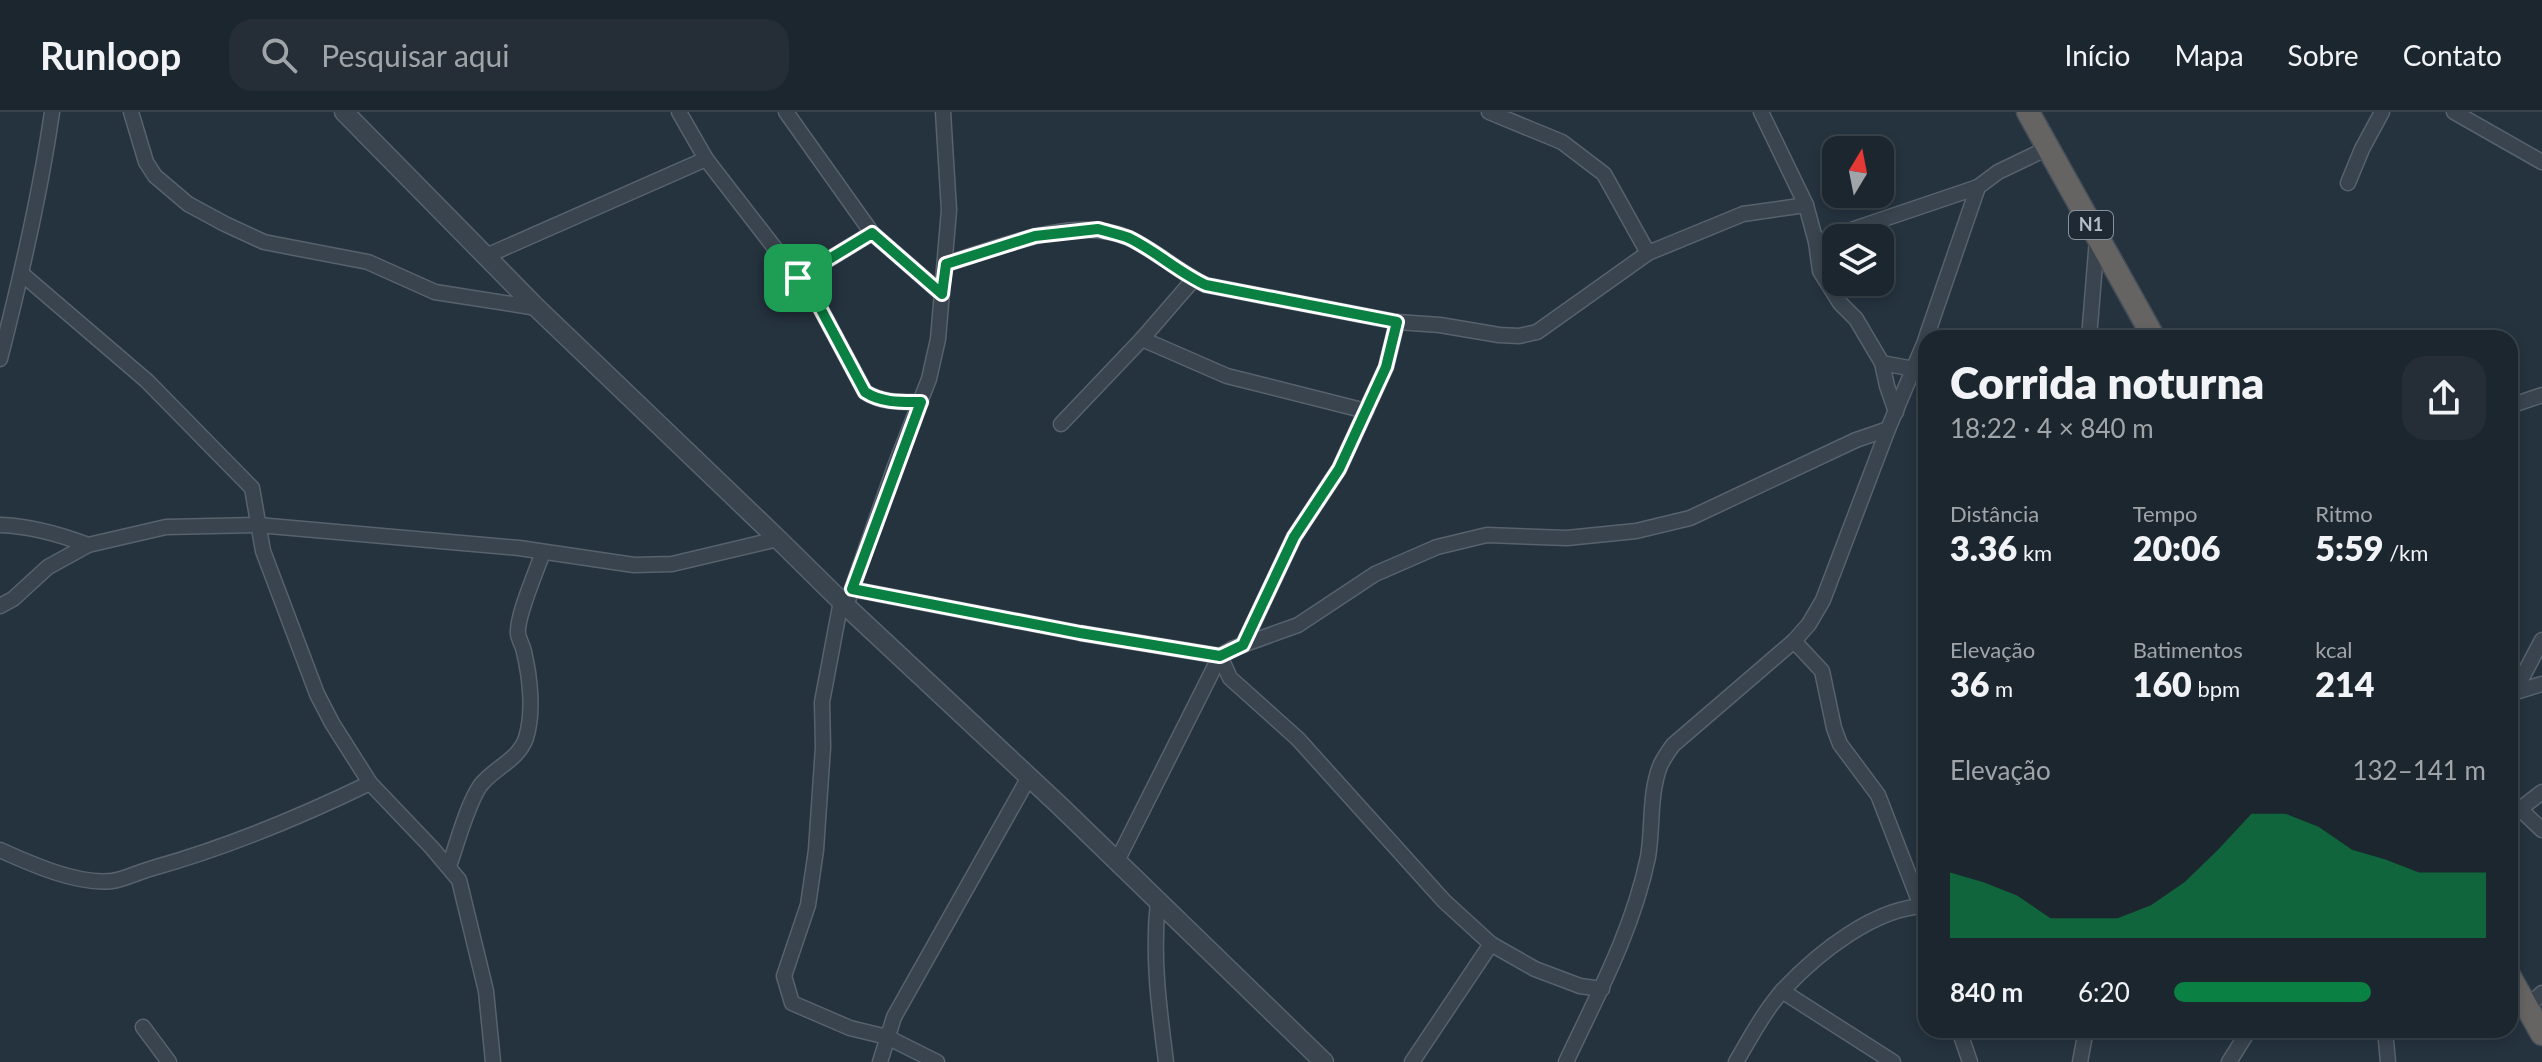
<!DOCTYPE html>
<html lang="pt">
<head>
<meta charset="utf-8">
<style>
	body { margin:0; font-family:Lato,sans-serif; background:#252e37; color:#f1f3f6; height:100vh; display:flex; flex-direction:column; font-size:30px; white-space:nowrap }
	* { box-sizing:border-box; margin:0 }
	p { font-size:26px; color:#a0a5aa }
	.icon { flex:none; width:44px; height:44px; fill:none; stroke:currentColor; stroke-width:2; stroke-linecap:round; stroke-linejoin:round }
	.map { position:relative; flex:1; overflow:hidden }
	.sheet { position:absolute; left:1918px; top:218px; width:600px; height:708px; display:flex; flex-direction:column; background:#1c262f; border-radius:24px; box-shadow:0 4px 12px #0003,0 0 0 2px #3a434b }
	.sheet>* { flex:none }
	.needle { width:52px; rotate:10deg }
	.controls { position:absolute; left:1822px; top:24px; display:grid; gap:16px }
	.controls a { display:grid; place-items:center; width:72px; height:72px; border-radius:16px; background:#1c262f; box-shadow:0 4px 12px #0003,0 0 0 2px #3a434b; font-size:40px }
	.pin { position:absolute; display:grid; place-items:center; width:68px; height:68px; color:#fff; margin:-34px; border-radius:16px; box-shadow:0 4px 12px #0006 }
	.round { display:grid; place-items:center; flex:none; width:84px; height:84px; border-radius:24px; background:#252e37 }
	.headline { display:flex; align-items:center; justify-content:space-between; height:136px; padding:0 32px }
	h1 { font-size:44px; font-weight:800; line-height:60px }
	.stats { display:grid; grid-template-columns:repeat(3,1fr); gap:12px; height:136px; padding:8px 32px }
	.stats div { display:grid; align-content:center }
	.stats b { font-size:34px; font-weight:800 }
	.stats small { font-size:22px; font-weight:400 }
	.stats p { font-size:22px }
	.chart { height:224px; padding:16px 32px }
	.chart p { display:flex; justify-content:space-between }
	.chart svg { width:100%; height:144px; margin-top:8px; fill:#0b8043; opacity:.7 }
	ul { padding:0 32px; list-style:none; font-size:26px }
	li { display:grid; grid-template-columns:128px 96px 1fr; align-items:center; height:60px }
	li i { height:20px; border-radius:10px; background:#0b8043 }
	header { display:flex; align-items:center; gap:48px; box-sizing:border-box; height:112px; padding:0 40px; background:#1c262f; border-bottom:2px solid #3a434b }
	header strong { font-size:38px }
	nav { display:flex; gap:44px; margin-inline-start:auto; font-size:28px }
	.search { width:560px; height:72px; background:#252e37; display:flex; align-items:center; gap:20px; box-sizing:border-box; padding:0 28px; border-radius:24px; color:#a0a5aa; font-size:30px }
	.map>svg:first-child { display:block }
</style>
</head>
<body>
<header>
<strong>Runloop</strong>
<div class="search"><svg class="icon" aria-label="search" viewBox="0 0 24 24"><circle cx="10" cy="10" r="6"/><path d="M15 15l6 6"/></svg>Pesquisar aqui</div>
<nav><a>Início</a><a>Mapa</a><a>Sobre</a><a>Contato</a></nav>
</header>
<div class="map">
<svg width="2542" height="950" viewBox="0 0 2542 950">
	<rect width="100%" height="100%" fill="#25333f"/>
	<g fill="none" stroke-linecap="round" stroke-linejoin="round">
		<!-- minor casing -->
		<g stroke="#57626c" stroke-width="17">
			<g id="minor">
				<path d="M 131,0 L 146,50 L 155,64 L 188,92 L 225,112 L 264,130 L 368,150 L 435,180 L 537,196"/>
				<path d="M 679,0 L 706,47 L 818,192 L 865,280 C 882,291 901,290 921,290"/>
				<path d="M 786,0 L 872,121 L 942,182"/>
				<path d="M 1489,0 L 1562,30 L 1604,62 L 1648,141"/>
				<path d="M 1761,0 L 1806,93 L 1816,130 L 1820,159 L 1840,191 L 1856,207 L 1882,251 L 1887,274 L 1896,300"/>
				<path d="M 2454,0 L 2542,50"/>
				<path d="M 2348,71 L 2362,37 L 2382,0"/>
				<path d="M 1816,130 L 1978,75"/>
				<path d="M 486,144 L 706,47"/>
				<path d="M 946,152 C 998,136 1073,103 1126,125 C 1155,137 1178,160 1206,173 L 1397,210 L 1440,213 L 1499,223 L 1519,224 L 1537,220 L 1648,141 L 1743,102 L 1806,93"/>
				<path d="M 22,162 L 147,269 L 252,376 L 263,439 L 317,582 L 332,611 L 370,671 L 432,736 L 459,768 L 486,879 L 493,950"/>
				<path d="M 798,166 L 872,121"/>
				<path d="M 1926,226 L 1978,75 L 1998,60 L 2048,36"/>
				<path d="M 2089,226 L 2097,127"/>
				<path d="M 1142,227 L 1227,264 L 1366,299"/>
				<path d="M 0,247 C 21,165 40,84 52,0"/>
				<path d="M 1882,251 L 1914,257"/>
				<path d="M 2510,294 L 2542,283"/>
				<path d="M 1061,312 L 1142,227 L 1194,167"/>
				<path d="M 0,413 C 31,414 59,422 88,433"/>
				<path d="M 852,477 L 1080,521 L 1220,544"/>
				<path d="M 841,489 L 822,590 L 823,635 L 816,738 L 808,793 L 784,864 L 792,891 L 850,916 L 887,925 L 937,950"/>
				<path d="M 0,494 L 13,487 L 48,455 L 88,433 L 166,415 L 258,413 L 519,436 L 634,453 L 672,452 L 778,427"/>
				<path d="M 846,494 L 895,354 L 929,267 L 938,227 L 949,98 L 943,0"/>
				<path d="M 1794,529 L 1822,559 L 1834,616 L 1840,632 L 1878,683 L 1921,794"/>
				<path d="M 1243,533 L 1294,425 L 1339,357 L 1386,255 L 1397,210"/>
				<path d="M 1220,544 L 1230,566 L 1298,627 L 1444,789 L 1491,832 L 1535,857 L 1580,874 L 1602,877"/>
				<path d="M 2512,581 L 2542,572"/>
				<path d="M 2514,581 L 2542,528"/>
				<path d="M 2542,680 L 2520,697 L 2542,718"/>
				<path d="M 0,738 C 31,752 78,773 112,769 C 123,768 141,759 153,756 C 228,735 300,705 370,671"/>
				<path d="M 1117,749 L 1220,544 L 1234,536 L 1298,513 L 1375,462 L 1437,435 L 1487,423 L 1567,426 L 1636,419 L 1690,406 L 1856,328 L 1888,317"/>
				<path d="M 449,754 C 457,732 467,693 480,674 C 493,656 518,649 526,626 C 534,600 530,565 524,540 C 523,534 519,528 518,522 C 516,505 537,458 543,440"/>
				<path d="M 1158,789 C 1152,844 1159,896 1166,950"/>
				<path d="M 1782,879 L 1893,950"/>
				<path d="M 2527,896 L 2542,881"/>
				<path d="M 143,915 L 169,950"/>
				<path d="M 1959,918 L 1970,950"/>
				<path d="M 2385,918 L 2388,950"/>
				<path d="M 880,950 L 894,905 L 1029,665"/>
				<path d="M 1412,950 L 1491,832"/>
				<path d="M 1566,950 C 1597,884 1633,818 1648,745 C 1653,716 1649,683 1660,654 C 1663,647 1668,640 1673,633 L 1794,529 L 1809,512 L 1823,488 L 1888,317 L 1926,227"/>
				<path d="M 1736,950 C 1750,926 1765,898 1784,877 C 1818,841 1875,795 1926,794"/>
				<path d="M 2080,950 L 2086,918"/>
				<path d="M 2229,950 L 2249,918"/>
			</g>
		</g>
		<!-- tertiary casing -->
		<g stroke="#57626c" stroke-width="21">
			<path id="tertiary" d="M 344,0 L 537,196 L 778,427 L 846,494 L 1059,693 L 1324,950"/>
		</g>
		<!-- trunk casing -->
		<g stroke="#444f59" stroke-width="25">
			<g id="trunk">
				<path d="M 2028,0 L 2154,226"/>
				<path d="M 2510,865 L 2542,922"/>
			</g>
		</g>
		<!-- minor -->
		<use href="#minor" stroke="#39444f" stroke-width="14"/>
		<!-- tertiary -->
		<use href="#tertiary" stroke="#39444f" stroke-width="18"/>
		<!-- trunk -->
		<use href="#trunk" stroke="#666462" stroke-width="22"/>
	</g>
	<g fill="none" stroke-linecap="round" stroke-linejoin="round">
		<!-- route casing -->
		<g stroke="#fff" stroke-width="16">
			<path id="route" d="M 1098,117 C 1108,120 1119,122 1129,126 C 1156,139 1178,160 1206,173 L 1397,210 L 1386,255 L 1339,357 L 1294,425 L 1243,533 L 1220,544 L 1080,521 L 852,477 L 921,290 C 901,290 882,291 865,280 L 818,192 L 798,166 L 872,121 L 942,182 L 946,152 L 1035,124 Z"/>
		</g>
		<!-- route -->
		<use href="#route" stroke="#0b8043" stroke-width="10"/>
	</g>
	<g text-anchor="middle" stroke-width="6" stroke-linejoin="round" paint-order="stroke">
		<!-- shield labels -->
		<rect fill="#1e2934" stroke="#88929c" stroke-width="2" x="2069" y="99" width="44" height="28" rx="6"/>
		<g font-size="18" font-weight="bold" fill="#b5bfc9">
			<text x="2091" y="119">N1</text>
		</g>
	</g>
</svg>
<div class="controls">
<a><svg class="needle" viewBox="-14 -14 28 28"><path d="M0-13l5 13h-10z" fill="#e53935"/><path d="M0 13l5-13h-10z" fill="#a0a5aa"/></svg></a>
<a><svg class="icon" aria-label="layers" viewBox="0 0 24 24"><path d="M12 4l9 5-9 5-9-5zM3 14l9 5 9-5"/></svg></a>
</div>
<div class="pin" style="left:798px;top:166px;background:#1e9e55"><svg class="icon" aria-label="arrive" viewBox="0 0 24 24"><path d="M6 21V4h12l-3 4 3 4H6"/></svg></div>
<section class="sheet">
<div class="headline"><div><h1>Corrida noturna</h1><p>18:22 · 4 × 840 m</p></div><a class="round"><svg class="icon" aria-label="share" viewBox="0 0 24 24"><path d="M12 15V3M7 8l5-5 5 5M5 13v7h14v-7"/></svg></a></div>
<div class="stats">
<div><p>Distância</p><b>3.36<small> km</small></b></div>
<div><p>Tempo</p><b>20:06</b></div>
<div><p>Ritmo</p><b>5:59<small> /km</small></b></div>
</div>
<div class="stats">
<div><p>Elevação</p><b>36<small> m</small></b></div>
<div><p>Batimentos</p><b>160<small> bpm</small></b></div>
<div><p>kcal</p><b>214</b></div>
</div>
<div class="chart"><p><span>Elevação</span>132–141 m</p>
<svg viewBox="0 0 160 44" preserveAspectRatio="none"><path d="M0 44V24L10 27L20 31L30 38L40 38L50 38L60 34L70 27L80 17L90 6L100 6L110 10L120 17L130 20L140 24L150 24L160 24V44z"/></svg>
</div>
<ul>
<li><b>840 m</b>6:20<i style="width:63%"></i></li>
</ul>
</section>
</div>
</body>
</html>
